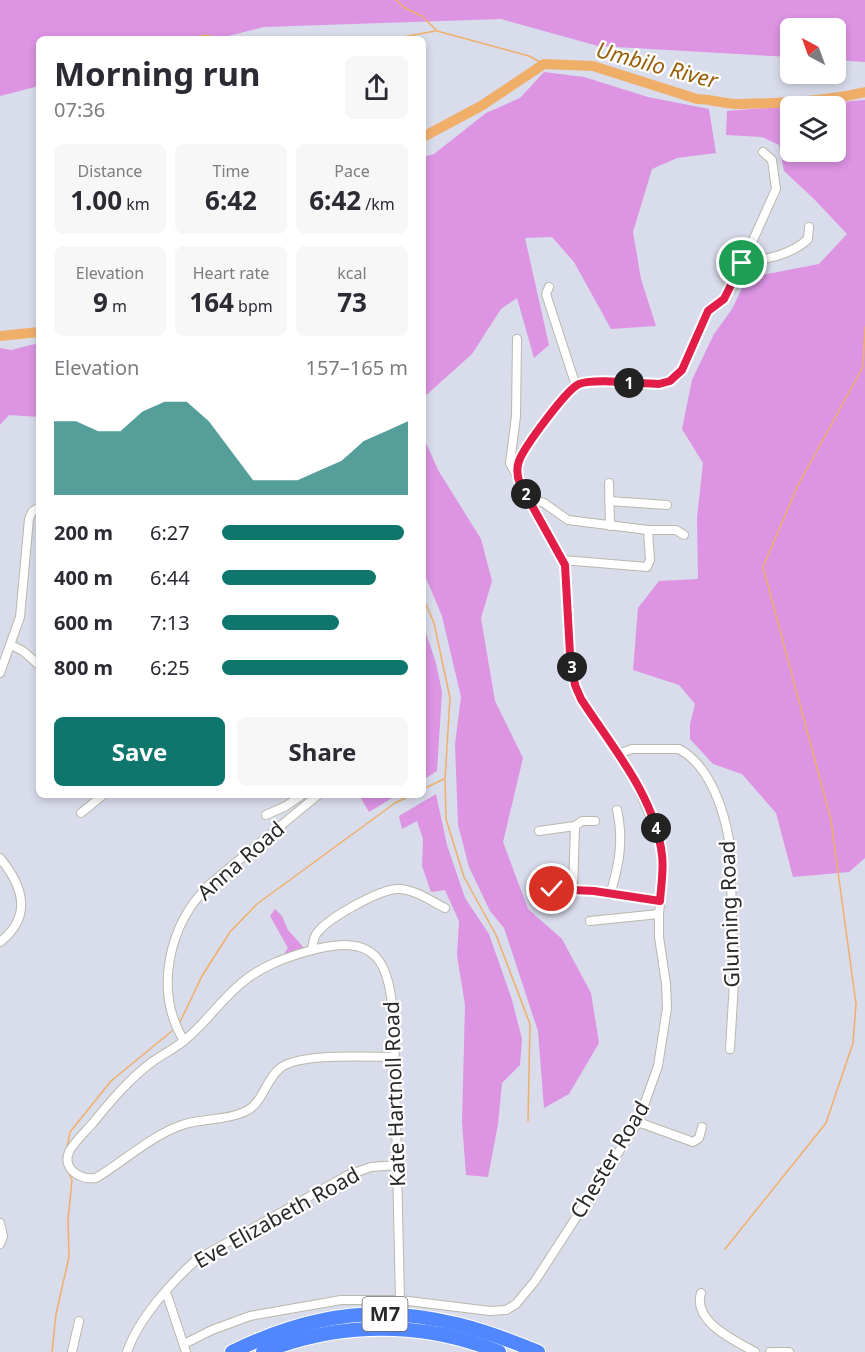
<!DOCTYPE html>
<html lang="en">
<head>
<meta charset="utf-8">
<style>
	body { margin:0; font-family:"Noto Sans",sans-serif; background:#f7f7f7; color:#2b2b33; height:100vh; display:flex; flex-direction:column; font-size:22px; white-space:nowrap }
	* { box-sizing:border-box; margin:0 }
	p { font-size:20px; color:#7c7c81 }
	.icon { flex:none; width:33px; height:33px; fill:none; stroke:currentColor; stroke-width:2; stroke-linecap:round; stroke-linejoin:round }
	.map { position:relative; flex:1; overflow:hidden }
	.details { position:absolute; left:36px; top:36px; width:390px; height:762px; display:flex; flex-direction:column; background:#fff; border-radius:9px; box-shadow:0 3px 9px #0003 }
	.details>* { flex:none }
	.needle { width:39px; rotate:319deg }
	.fabs { position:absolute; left:780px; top:18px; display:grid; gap:12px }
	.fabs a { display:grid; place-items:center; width:66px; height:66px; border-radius:9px; background:#fff; box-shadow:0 3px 9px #0003; font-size:30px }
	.pin { position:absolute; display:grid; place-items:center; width:51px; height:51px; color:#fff; margin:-26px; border:3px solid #fff; border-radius:50%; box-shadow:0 2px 6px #0007 }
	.km { position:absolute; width:30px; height:30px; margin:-15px; border-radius:50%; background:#222; color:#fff; font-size:16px; line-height:30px; text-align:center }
	.round { display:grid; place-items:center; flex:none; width:63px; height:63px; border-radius:9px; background:#f7f7f7 }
	.headline { display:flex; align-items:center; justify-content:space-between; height:102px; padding:0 18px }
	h1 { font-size:33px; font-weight:700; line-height:45px }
	.figures { display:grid; grid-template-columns:repeat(3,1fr); gap:9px; height:102px; padding:6px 18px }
	.figures div { display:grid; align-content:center; border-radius:9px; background:#f7f7f7; text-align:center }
	.figures b { font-size:26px; font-weight:700 }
	.figures small { font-size:16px; font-weight:400 }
	.figures p { font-size:16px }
	.chart { height:168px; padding:12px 18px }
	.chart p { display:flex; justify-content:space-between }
	.chart svg { width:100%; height:108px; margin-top:6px; fill:#0f766e; opacity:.7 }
	.primary-button { display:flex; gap:12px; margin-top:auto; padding:12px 18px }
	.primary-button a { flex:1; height:69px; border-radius:9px; background:#0f766e; color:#fff; font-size:24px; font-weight:700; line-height:69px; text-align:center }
	.primary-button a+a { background:#f7f7f7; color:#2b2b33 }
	ul { padding:0 18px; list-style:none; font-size:20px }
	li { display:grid; grid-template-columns:96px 72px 1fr; align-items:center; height:45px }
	li i { height:15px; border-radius:8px; background:#0f766e }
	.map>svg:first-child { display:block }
</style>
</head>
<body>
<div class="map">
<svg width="865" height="1352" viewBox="0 0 865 1352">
	<rect width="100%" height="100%" fill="#d9dceb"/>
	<!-- green -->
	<g fill="#dc94e3" fill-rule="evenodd">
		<path d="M 0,0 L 865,0 L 865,62 L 836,60 L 836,28 L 790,28 L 790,57 L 598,46 L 501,19 L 264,27 L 216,39 L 39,39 L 39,86 L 0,96 Z"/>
		<path d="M 544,72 L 584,77 L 648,97 L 709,109 L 716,153 L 677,158 L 652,169 L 633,232 L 641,279 L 656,326 L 611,329 L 574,262 L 552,237 L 525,238 L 549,345 L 534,358 L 517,298 L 501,309 L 472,354 L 424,397 L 423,404 L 423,157 L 434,154 L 486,113 L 520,98 Z"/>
		<path d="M 865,100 L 865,858 L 849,872 L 793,877 L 776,813 L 742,774 L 713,764 L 690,739 L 690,724 L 695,704 L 679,685 L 633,670 L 638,608 L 659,581 L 698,579 L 697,518 L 703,463 L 682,429 L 692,380 L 714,334 L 732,309 L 747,278 L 819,264 L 847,234 L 814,199 L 784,171 L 779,145 L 762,137 L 726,135 L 727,111 ZM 790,106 L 836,106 L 836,152 L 790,152 Z"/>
		<path d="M 39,343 L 39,417 L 9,415 L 0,425 L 0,348 L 11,350 Z"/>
		<path d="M 423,436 L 438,470 L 481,539 L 492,581 L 481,618 L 495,701 L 523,758 L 503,842 L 528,909 L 562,939 L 591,993 L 599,1043 L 569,1094 L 544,1108 L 538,1031 L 504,928 L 490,911 L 469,867 L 458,825 L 455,744 L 461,697 L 442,616 L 423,571 Z"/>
		<path d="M 423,624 L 436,663 L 442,692 L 437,771 L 423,780 Z"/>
		<path d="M 436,794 L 447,845 L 465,898 L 489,934 L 512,1000 L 522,1039 L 520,1065 L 502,1083 L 498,1124 L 488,1177 L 466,1175 L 462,1122 L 465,1005 L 457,955 L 459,921 L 445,890 L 431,892 L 422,866 L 423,839 L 417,821 L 402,829 L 399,816 Z"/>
		<path d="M 359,795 L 397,795 L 369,812 Z"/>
		<path d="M 275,909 L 282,916 L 288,930 L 305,949 L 284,954 L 288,948 L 270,916 Z"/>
	</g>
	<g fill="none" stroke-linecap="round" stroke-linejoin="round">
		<!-- stream -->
		<g stroke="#f0af69" stroke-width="1.5">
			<path d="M 396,0 L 405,8 L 422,16 L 437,31 L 529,56 L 544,64"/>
			<path d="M 189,39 L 205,35 L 224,39"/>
			<path d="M 392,39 L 435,31"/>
			<path d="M 423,597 L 434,623 L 450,698 L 445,779 L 446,819 L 464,877 L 496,935 L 530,1024 L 528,1121"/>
			<path d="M 423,789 L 444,779"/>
			<path d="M 179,1024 L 202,976 L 230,932 L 257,904 L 395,803 L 412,795"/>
			<path d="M 67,1148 L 70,1132 L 111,1081 L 172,1031"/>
			<path d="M 725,1249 L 826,1123 L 853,1043 L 856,1004 L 831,820 L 763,567 L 798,485 L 863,367 L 865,327"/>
			<path d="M 52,1352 L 56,1314 L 69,1257 L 68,1220 L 72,1180 L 67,1170"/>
		</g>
		<!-- river -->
		<g stroke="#f0af69" stroke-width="10">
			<path d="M 423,137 L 481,106 L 544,64 L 593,66 L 697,99 C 713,99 727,105 743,104 C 784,103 826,101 865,92"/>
			<path d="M 0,336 L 39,332"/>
		</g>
		<!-- street casing -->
		<g stroke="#b8b9aa" stroke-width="10">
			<g id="street">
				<path d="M 742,263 C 765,259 790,256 808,239 L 809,227"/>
				<path d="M 549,287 L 546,294 L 576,386"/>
				<path d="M 517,339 L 516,416 L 510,463 L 517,476"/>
				<path d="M 609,483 L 610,526"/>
				<path d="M 528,497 L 544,503 L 568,520 L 648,530 L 650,560 L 647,567 L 563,560"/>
				<path d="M 609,501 L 667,505"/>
				<path d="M 648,530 L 676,530 L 684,535"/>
				<path d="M 11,645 L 23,651 L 39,665"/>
				<path d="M 0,673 L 20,617 L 29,519 L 32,512 L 39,507"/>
				<path d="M 618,754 L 632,749 L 679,749 C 711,766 725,813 730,846 L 734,983 L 730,1049"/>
				<path d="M 81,813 L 103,795"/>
				<path d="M 266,815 L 286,806 L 302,795"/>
				<path d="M 539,831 L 575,826 L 582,821 L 595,821"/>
				<path d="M 0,858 C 23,886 33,916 0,942"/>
				<path d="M 573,889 L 575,826"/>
				<path d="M 544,890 L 569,888 L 660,901"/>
				<path d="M 610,895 C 619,865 624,840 617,810"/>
				<path d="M 590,921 L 659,914"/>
				<path d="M 312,950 C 313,944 313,938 317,933 C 328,918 380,889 398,889 C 414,889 431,901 445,908"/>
				<path d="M 184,1041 C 153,990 169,924 210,884 L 318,795"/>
				<path d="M 394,1057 C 368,1057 295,1052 278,1070 C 265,1082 262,1105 244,1112 C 225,1121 202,1118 182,1125 C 152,1135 123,1162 96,1178 C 80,1180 62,1169 69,1152 C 74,1142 85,1132 92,1124 C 110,1102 129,1079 152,1062 C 163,1054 176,1048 186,1039 C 207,1022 222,998 244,981 C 263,966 282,959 305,952 C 379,930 390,961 394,1028 L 400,1300"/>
				<path d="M 638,1122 L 693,1142 L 699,1138 L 702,1127"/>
				<path d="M 0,1223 L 3,1236 L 0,1244"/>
				<path d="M 166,1292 L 186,1352"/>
				<path d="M 701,1293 C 692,1322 736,1341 755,1352"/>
				<path d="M 184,1344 L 212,1330 L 250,1316 L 341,1300 L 400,1300 L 490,1311 L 506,1310 L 516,1304 L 535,1281 L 638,1122 L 658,1066 L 667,1008 L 666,984 L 659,937 L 659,914 L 663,874 L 660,840 L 635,780 L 581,699 L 575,685 L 570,654 L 565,565 L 520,484 C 517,476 516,469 519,461 C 524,447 566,389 579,384 C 610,372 656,401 682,371 L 708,311 L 724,299 L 731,289 L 776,189 L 772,160 L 763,152"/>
				<path d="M 72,1352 L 79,1321"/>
				<path d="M 127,1352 C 138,1319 171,1283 196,1260 L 348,1175 L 371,1167 L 397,1165"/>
				<path d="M 770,1352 L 789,1352"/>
			</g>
		</g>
		<!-- highway casing -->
		<g stroke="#fff" stroke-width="16">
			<g id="highway">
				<path d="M 232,1352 C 343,1298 426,1305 538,1352"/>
				<path d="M 263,1352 C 340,1321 423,1321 499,1352"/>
			</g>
		</g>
		<!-- street -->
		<use href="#street" stroke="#fff" stroke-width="8"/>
		<!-- highway -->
		<use href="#highway" stroke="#5087ff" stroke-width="14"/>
	</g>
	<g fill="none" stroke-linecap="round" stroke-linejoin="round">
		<!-- route casing -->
		<g stroke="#fff" stroke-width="12">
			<path id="route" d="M 552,889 L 594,891 L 660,901 C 661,886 664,870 662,855 C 655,796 612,747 581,699 L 575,685 L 570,654 L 565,565 L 520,484 C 517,476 516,469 519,461 C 524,447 567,389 579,384 C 596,378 639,384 659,384 L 670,381 L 682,370 L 708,311 L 724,299 L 742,263"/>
		</g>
		<!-- route -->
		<use href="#route" stroke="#e11d48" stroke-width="8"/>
	</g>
	<g text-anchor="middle" stroke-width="4.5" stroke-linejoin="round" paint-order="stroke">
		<!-- shield labels -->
		<rect fill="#fff" stroke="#686868" stroke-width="1.5" x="362.5" y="1297" width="45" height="34" rx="4.5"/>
		<g font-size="20" font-weight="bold" fill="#282828">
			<text x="385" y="1321">M7</text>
		</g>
		<!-- street labels -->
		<g font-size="21" fill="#282828" stroke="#fff">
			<text transform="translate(241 861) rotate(-41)" y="7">Anna Road</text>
			<text transform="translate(730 914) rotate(-92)" y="7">Glunning Road</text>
			<text transform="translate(395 1094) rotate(-92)" y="7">Kate Hartnoll Road</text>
			<text transform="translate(610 1160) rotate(-59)" y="7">Chester Road</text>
			<text transform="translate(277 1218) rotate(-29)" y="7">Eve Elizabeth Road</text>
		</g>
		<!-- water labels -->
		<g font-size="22" font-style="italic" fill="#99600b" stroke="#fff">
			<text transform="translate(657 65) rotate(15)" y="8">Umbilo River</text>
		</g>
	</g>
</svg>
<div class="fabs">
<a><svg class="needle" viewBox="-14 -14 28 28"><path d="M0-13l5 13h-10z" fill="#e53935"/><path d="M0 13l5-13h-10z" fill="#7c7c81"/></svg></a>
<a><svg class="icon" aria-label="layers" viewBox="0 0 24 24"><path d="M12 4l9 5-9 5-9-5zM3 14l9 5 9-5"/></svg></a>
</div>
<div class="pin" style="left:742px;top:263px;background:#1e9e55"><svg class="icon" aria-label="arrive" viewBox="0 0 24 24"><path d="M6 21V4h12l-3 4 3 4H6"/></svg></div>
<div class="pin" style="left:552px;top:889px;background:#d93025"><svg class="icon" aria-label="check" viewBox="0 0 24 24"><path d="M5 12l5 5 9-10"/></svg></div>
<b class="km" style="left:629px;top:383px">1</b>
<b class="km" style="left:526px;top:494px">2</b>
<b class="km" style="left:572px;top:667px">3</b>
<b class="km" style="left:656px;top:828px">4</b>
<section class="details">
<div class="headline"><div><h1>Morning run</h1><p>07:36</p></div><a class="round"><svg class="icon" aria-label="share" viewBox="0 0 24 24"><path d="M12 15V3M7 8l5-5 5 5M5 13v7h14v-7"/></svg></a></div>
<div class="figures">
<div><p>Distance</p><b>1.00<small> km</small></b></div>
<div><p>Time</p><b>6:42</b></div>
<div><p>Pace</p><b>6:42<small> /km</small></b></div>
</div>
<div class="figures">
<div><p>Elevation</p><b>9<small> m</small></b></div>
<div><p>Heart rate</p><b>164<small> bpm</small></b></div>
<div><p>kcal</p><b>73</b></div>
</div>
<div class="chart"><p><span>Elevation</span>157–165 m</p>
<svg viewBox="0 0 160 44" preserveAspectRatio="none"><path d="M0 44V14L10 14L20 18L30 18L40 10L50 6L60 6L70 14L80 26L90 38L100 38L110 38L120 34L130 30L140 22L150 18L160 14V44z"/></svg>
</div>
<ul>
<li><b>200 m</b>6:27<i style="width:98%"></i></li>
<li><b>400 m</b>6:44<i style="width:83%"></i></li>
<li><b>600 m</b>7:13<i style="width:63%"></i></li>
<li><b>800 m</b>6:25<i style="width:100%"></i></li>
</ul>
<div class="primary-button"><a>Save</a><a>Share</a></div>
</section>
</div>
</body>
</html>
